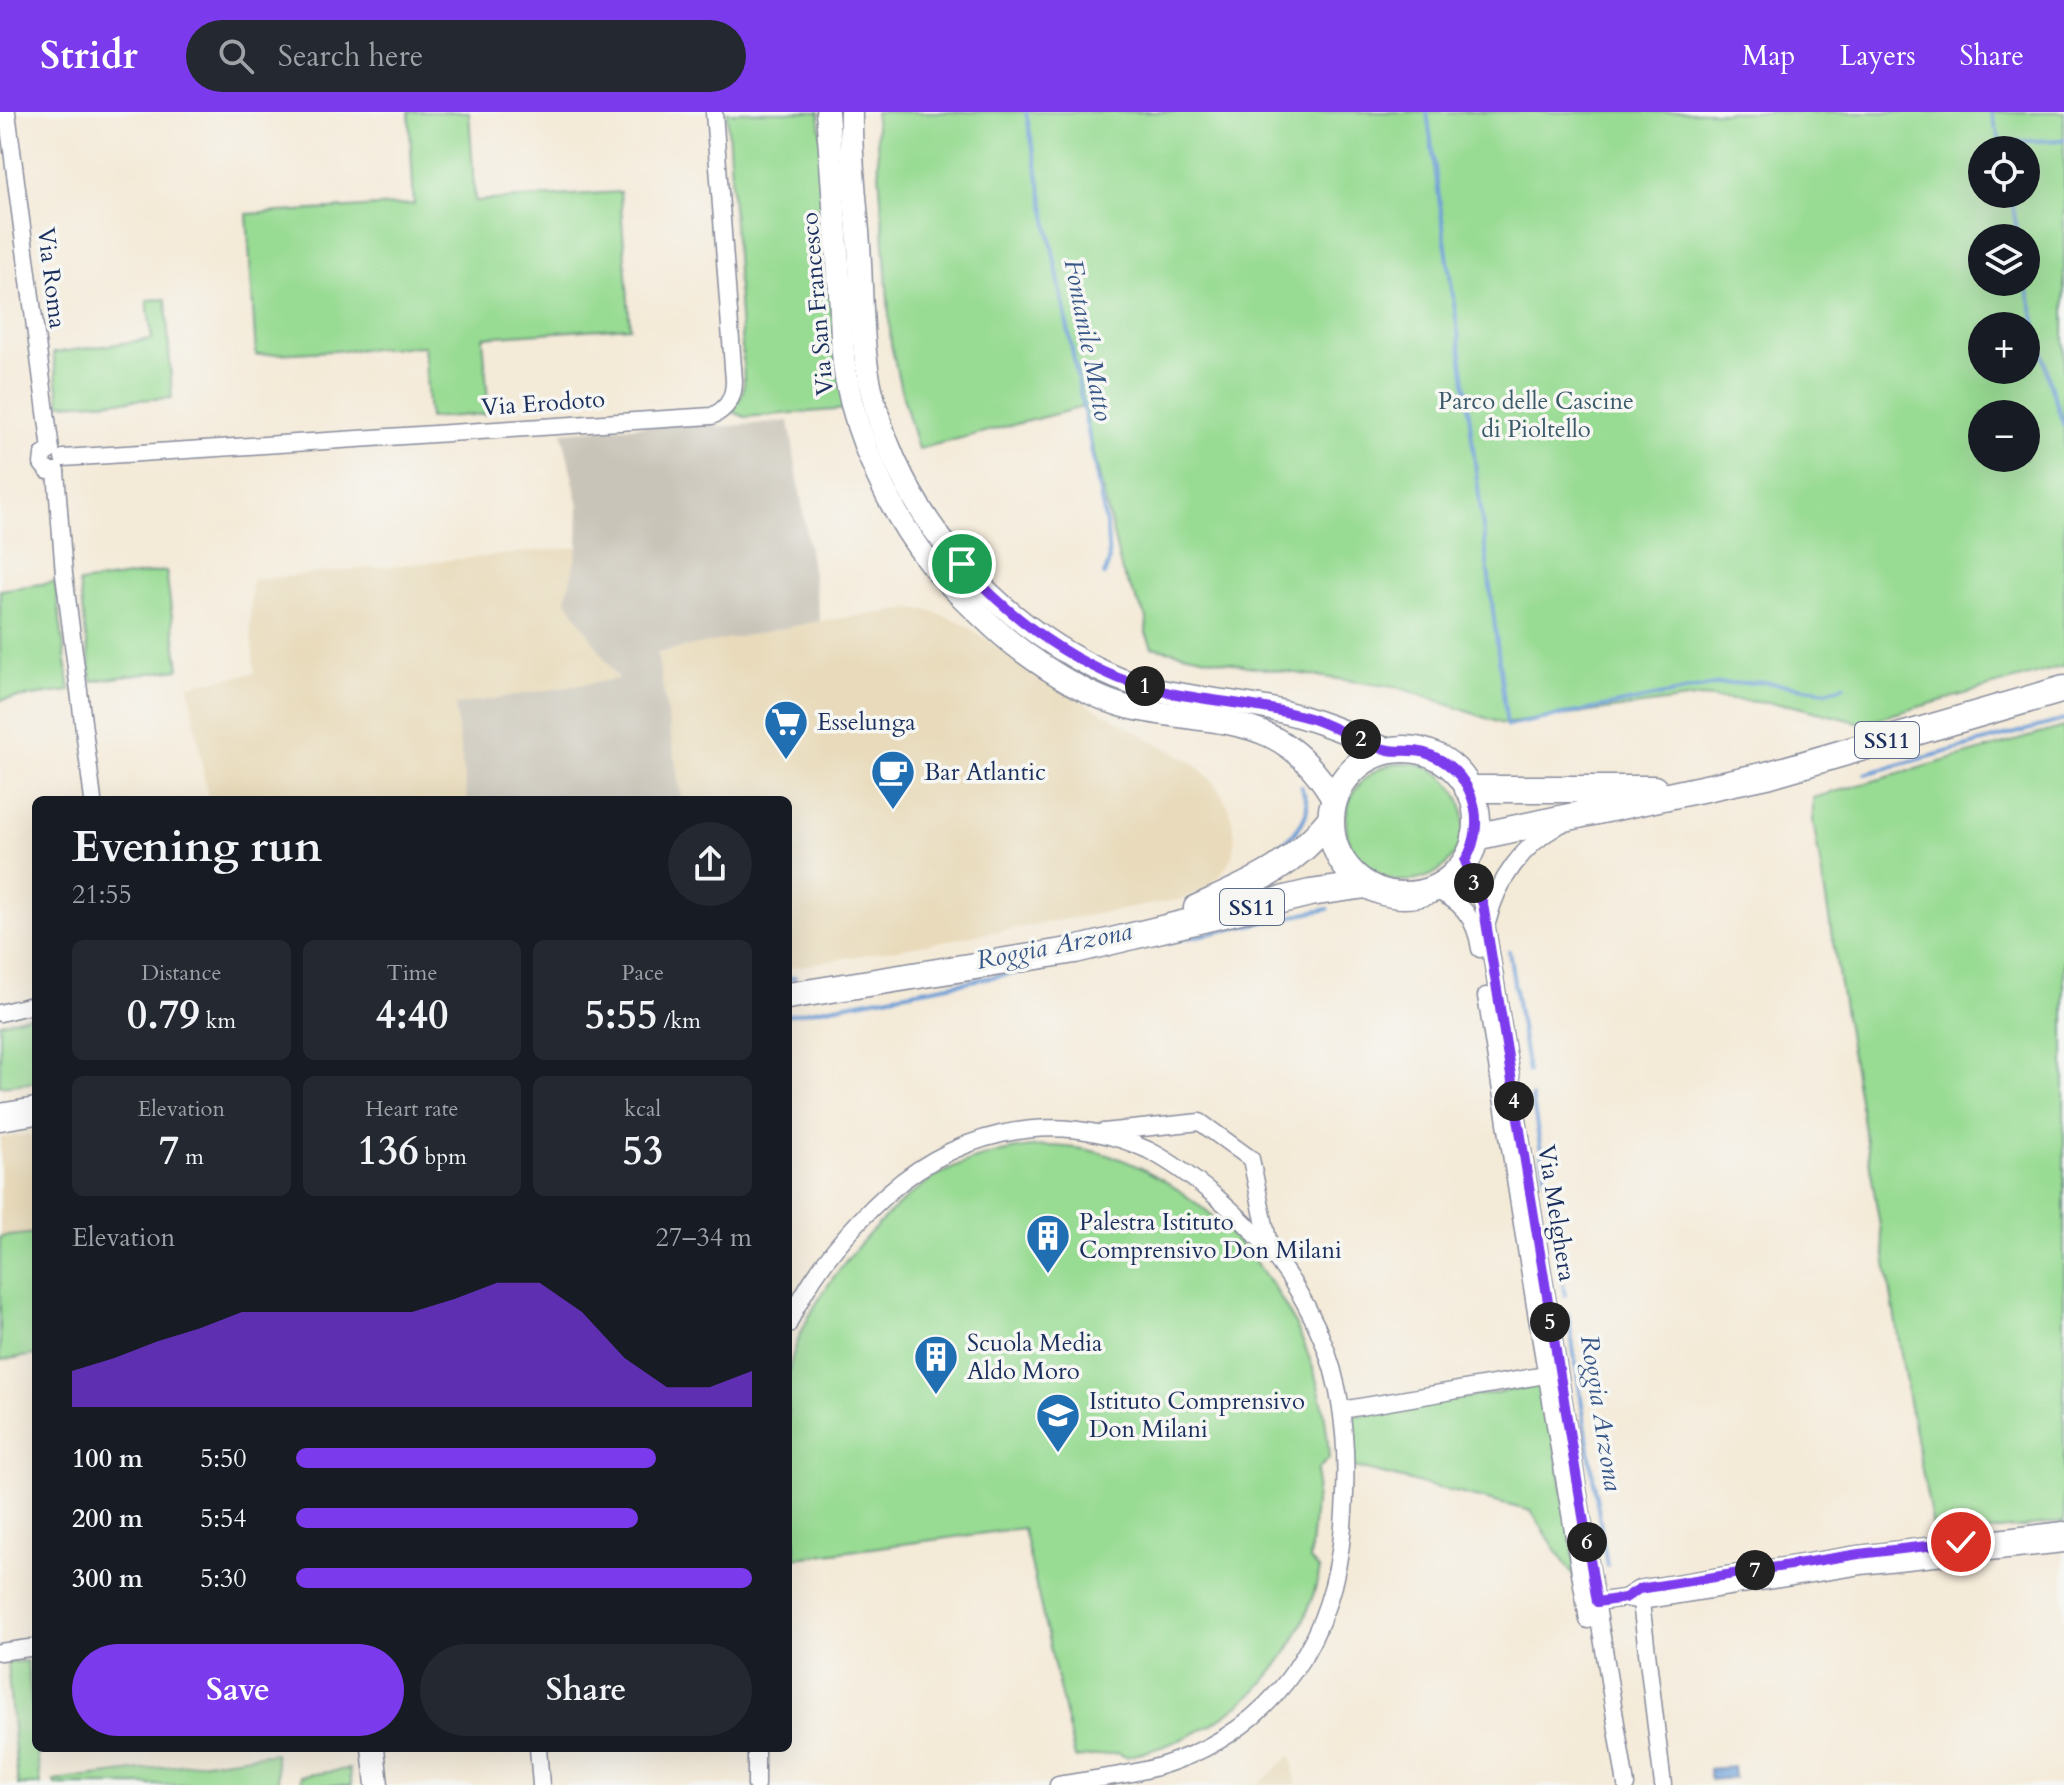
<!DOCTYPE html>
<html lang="en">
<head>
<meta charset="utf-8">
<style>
	body { margin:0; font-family:Cardo,serif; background:#242831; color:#f1f3f6; height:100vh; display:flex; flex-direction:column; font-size:30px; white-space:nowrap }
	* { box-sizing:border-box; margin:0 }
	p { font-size:26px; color:#9ea1a6 }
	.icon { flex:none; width:44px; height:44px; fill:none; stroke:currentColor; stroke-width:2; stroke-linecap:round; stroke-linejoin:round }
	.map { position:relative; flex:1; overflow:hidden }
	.side { position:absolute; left:32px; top:684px; width:760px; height:956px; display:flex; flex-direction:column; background:#171b24; border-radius:12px; box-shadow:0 8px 32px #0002 }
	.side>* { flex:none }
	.tools { position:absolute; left:1968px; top:24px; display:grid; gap:16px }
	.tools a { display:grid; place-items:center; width:72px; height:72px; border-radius:50%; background:#171b24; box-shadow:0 8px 32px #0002; font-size:40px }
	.pin { position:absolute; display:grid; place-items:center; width:68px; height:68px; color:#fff; margin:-34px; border:4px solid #fff; border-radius:50%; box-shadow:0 2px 8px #0007 }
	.km { position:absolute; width:40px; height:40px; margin:-20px; border-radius:50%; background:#222; color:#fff; font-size:22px; line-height:40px; text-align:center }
	.round { display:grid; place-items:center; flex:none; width:84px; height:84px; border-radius:42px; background:#242831 }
	.head { display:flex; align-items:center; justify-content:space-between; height:136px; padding:0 40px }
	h1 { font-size:44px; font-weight:800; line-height:60px }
	.figures { display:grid; grid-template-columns:repeat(3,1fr); gap:12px; height:136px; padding:8px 40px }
	.figures div { display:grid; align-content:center; border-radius:12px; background:#242831; text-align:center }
	.figures b { font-size:40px; font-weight:800 }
	.figures small { font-size:22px; font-weight:400 }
	.figures p { font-size:22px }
	.chart { height:224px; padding:16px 40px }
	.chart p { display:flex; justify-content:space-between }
	.chart svg { width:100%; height:144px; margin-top:8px; fill:#7c3aed; opacity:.7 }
	.primary-button { display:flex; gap:16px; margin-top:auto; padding:16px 40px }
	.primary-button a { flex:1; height:92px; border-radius:48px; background:#7c3aed; color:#fff; font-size:32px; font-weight:800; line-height:92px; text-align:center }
	.primary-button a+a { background:#242831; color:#f1f3f6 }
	ul { padding:0 40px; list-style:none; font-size:26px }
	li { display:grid; grid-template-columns:128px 96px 1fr; align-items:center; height:60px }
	li i { height:20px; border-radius:10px; background:#7c3aed }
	header { display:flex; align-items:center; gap:48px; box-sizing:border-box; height:112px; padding:0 40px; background:#7c3aed; color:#fff }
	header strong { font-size:38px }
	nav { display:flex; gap:44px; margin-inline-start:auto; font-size:28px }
	.search { width:560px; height:72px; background:#242831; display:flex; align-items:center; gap:20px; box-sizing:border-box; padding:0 28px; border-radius:44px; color:#9ea1a6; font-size:30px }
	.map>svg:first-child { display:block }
</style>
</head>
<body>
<header>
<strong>Stridr</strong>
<div class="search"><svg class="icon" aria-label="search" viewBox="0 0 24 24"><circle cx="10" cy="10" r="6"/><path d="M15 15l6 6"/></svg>Search here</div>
<nav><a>Map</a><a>Layers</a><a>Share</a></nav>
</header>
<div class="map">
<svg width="2064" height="1673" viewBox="0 0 2064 1673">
	<rect width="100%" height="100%" fill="#f6f6f2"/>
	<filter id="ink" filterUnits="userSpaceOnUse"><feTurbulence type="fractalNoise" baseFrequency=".0125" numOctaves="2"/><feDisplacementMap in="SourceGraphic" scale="16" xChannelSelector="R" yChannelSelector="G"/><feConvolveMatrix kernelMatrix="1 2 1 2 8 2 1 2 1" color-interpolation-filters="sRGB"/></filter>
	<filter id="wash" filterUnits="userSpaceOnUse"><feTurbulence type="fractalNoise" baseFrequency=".006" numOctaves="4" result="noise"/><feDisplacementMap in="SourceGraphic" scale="32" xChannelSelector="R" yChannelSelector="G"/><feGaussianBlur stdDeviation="1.8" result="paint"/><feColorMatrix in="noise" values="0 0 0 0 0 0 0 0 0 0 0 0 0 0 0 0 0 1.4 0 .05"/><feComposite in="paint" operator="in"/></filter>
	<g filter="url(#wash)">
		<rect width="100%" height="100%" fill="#f4ead8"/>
		<!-- built -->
		<g fill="#e8daba">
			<path d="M 578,435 L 567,487 L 618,568 L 455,593 L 467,688 L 208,688 L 189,573 L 255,561 L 250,513 L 252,468 Z"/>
			<path d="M 911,497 L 929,498 L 961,510 L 1053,573 L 1195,652 L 1214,671 L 1229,695 L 1235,724 L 1232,746 L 1220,763 L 1204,778 L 1177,788 L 788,856 L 788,688 L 682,688 L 657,541 L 820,509 Z"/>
			<path d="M 36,1022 L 36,1121 L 0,1125 L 0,1026 Z"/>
			<path d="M 1291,1643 L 1297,1673 L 1257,1673 Z"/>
		</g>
		<!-- industrial -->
		<path fill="#c9c4b8" d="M 710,309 L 720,315 L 789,309 L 820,509 L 657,541 L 682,688 L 467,688 L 455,593 L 618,567 L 566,487 L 578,435 L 579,394 L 562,320 Z"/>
		<!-- green -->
		<g fill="#98db93" stroke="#5a8578" stroke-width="2" fill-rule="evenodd">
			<path d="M 409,0 L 469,0 L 475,89 L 620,80 L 630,215 L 483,225 L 489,302 L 429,306 L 424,234 L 256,243 L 247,102 L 414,92 Z"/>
			<path d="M 727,0 L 819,0 L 847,297 L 745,305 L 733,300 L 743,280 L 744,269 Z"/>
			<path d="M 875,0 L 2064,0 L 2064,554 L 1862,611 L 1789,593 L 1701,585 L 1503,612 L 1401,576 L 1253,555 L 1152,535 L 1146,521 L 1147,507 L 1122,460 L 1083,295 L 918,337 L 900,274 L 891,232 ZM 1982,38 L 2026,38 L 2026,82 L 1982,82 ZM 1982,126 L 2026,126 L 2026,170 L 1982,170 ZM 1982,214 L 2026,214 L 2026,258 L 1982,258 ZM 1982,302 L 2026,302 L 2026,346 L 1982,346 Z"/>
			<path d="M 166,187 L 172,286 L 60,292 L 53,241 L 152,227 L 147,188 Z"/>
			<path d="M 166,459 L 179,557 L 92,569 L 79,471 Z"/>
			<path d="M 55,470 L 70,579 L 0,588 L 0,478 Z"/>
			<path d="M 2064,615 L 2064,1410 L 1935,1426 L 1909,1290 L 1813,709 L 1813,686 Z"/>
			<circle cx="1405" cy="710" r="59"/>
			<path d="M 36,902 L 36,970 L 0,974 L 0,911 Z"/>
			<path d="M 1046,1034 C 1104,1034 1152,1056 1196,1091 C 1276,1155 1325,1244 1329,1347 L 1318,1357 L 1310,1448 L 1320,1458 C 1297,1561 1227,1622 1126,1645 L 1118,1641 L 1075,1646 L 1023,1416 L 796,1446 L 795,1414 L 788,1412 C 788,1380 788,1347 788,1315 C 788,1299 786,1282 788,1266 C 796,1195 881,1096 941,1062 C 974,1044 1009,1036 1046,1034 Z"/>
			<path d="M 36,1121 L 36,1243 L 0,1248 L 0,1125 Z"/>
			<path d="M 1545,1273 L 1579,1473 L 1531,1399 L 1350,1354 L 1346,1305 Z"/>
			<path d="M 27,1549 L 41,1673 L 18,1673 L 7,1551 Z"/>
			<path d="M 275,1641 L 279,1673 L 55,1673 L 54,1669 Z"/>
			<path d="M 349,1657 L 352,1673 L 302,1673 L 301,1664 Z"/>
		</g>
		<!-- water -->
		<path fill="#6a9dd6" stroke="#42669a" stroke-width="2" d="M 1733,1655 L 1734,1666 L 1710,1668 L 1709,1657 Z"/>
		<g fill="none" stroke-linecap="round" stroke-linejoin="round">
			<!-- stream -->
			<g stroke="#6a9dd6" stroke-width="4">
				<path d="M 1026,0 L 1107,418 L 1109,450 L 1104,463"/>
				<path d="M 1427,0 L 1466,277 L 1507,614 L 1720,572 L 1764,570 L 1826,579 L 1844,574"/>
				<path d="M 1991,0 L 2003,38"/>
				<path d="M 2002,30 L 2064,28"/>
				<path d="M 2011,82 L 2018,126"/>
				<path d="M 2026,170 L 2049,269 L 2064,314"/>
				<path d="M 1865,662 L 2064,608"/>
				<path d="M 1228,764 C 1251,754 1308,724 1307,693 C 1307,687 1303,681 1301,675"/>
				<path d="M 1124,839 L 1328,797"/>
				<path d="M 1509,839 L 1528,960"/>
				<path d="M 788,867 L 795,865"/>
				<path d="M 788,903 L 1041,856"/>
				<path d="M 1532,985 L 1565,1183"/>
				<path d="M 1568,1202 L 1607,1454"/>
			</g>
		</g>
	</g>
	<g filter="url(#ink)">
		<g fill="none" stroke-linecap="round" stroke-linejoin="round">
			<!-- minor casing -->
			<g stroke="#888c9b" stroke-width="19">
				<g id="minor">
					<path d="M 7,0 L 51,338"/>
					<path d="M 51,338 L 43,343 L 42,352 L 48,359 L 56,359"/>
					<path d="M 63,346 L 712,304 C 727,297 734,286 734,269 L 714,0"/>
					<path d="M 56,359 L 64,462 L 93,688"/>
					<path d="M 1465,749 L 1483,792 L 1626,1673"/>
					<path d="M 1432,778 C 1460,786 1476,807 1480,837"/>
					<path d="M 1488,808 C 1497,769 1523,733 1558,714"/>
					<path d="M 1486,884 L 1536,1200 L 1588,1508"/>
					<path d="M 0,901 L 36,892"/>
					<path d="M 1103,1020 L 1200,1010 L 1251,1047 L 1270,1137"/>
					<path d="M 788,1213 C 808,1167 838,1130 873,1095 C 947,1021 1050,993 1148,1038 C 1172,1050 1193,1066 1214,1083 C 1264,1124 1303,1176 1326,1237 C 1347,1295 1348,1354 1343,1414 C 1334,1522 1280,1611 1175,1649 C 1138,1663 1097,1666 1058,1673"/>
					<path d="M 1342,1298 L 1557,1261"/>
					<path d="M 1640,1482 L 1663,1673"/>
					<path d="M 1625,1486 L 1639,1477 L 1859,1442 L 2064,1418"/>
					<path d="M 1587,1491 L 1625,1486 L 1641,1489 L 1861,1454 L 2064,1432"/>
					<path d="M 0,1540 L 36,1535"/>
					<path d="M 538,1636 L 541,1673"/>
					<path d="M 756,1636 L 756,1673"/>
				</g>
			</g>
			<!-- tertiary casing -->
			<g stroke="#888c9b" stroke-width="25">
				<g id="tertiary">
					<path d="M 827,0 C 832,60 836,121 840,181 C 842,209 841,238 846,266 C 858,330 890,401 931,452 C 949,474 970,493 991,513 C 1025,545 1089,588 1136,597 C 1223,615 1283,599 1334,688"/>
					<path d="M 851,0 C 850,44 856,89 859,133 C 862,176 861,236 871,277 C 900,405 997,515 1117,566 C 1161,584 1223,587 1271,597 C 1313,606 1351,622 1390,639"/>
					<path d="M 373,1636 L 377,1673"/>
				</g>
			</g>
			<!-- primary casing -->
			<g stroke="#888c9b" stroke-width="29">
				<g id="primary">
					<circle cx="1404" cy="710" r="73"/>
					<path d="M 1468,677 L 1654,677"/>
					<path d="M 1475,725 L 1767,663 L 2064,577"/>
					<path d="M 1197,796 C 1252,771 1290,757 1330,708"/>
					<path d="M 788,884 L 1075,838 L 1310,781 L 1366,773"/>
					<path d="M 0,1005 L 36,999"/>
				</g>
			</g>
			<!-- minor -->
			<use href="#minor" stroke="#fff" stroke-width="16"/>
			<!-- tertiary -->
			<use href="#tertiary" stroke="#fff" stroke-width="22"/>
			<!-- primary -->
			<use href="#primary" stroke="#fff" stroke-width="26"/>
		</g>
	</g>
	<g fill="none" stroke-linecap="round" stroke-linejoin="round" filter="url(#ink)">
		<!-- route casing -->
		<g stroke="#fff" stroke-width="16">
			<path id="route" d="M 962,452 C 1006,501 1057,541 1118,566 C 1175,589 1249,588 1309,606 C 1336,614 1363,633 1389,638 C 1400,640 1413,637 1425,641 C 1471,655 1490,708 1465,749 L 1483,792 L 1597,1490 L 1625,1486 L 1639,1477 L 1859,1442 L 1961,1430"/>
		</g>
		<!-- route -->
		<use href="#route" stroke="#7c3aed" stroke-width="10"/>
	</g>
	<!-- icons -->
	<defs>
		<g id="supermarket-pin" transform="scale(2.3)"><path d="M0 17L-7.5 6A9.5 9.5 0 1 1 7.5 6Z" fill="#1f6fb2" stroke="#f6f6f2"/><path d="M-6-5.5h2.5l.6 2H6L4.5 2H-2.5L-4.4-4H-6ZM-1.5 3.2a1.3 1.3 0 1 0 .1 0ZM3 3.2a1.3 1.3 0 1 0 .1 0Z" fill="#fff"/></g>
		<g id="cafe-pin" transform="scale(2.3)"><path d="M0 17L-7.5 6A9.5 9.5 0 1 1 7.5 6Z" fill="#1f6fb2" stroke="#f6f6f2"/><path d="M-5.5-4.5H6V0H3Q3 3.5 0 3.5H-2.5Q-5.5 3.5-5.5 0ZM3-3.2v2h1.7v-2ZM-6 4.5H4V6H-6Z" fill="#fff"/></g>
		<g id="building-pin" transform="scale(2.3)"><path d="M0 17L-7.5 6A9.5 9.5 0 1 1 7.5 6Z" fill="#1f6fb2" stroke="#f6f6f2"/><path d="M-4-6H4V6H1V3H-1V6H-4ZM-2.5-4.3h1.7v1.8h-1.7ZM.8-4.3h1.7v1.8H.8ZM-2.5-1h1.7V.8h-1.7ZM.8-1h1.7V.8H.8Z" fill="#fff"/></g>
		<g id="school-pin" transform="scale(2.3)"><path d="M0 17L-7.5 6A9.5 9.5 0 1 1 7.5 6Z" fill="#1f6fb2" stroke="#f6f6f2"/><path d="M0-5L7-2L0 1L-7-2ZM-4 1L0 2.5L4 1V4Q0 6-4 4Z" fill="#fff"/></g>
	</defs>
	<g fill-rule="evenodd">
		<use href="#supermarket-pin" x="786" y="610"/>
		<use href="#cafe-pin" x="893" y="660"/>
		<use href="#building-pin" x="1048" y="1124"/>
		<use href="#building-pin" x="936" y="1245"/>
		<use href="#school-pin" x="1058" y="1303"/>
	</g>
	<g text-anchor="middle" stroke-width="7" stroke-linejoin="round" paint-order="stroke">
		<!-- shield labels -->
		<g fill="#f6f6f2" stroke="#5d6b8a" stroke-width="2">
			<rect x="1855" y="610" width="64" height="36" rx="6"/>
			<rect x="1220" y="777" width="64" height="36" rx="6"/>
		</g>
		<g font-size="22" font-weight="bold" fill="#1b2f5e">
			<text x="1887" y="636">SS11</text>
			<text x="1252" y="803">SS11</text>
		</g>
		<!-- street labels -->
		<g font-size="24" fill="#1b2f5e" stroke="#f6f6f2">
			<text transform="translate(52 166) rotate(83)" y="8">Via Roma</text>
			<text transform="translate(817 192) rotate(-95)" y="8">Via San Francesco</text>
			<text transform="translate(543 291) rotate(-4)" y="8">Via Erodoto</text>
			<text transform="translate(1557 1101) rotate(81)" y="8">Via Melghera</text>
		</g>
		<!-- park labels -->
		<g font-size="24" fill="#3a5a6b" stroke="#f6f6f2">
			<text x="1536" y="297">Parco delle Cascine<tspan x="1536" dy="28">di Pioltello</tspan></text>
		</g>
		<!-- poi labels -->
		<g font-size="24" fill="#1b2f5e" stroke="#f6f6f2" text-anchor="start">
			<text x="817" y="618">Esselunga</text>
			<text x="924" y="668">Bar Atlantic</text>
			<text x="1079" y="1118">Palestra Istituto<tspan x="1079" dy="28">Comprensivo Don Milani</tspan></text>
			<text x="967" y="1239">Scuola Media<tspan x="967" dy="28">Aldo Moro</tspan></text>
			<text x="1089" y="1297">Istituto Comprensivo<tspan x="1089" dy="28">Don Milani</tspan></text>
		</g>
		<!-- water labels -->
		<g font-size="26" font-style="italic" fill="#375688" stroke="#f6f6f2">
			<text transform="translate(1089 228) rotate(79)" y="9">Fontanile Matto</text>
			<text transform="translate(1054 833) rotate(-11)" y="9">Roggia Arzona</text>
			<text transform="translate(1602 1301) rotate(81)" y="9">Roggia Arzona</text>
		</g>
	</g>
</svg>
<div class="tools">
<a><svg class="icon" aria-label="locate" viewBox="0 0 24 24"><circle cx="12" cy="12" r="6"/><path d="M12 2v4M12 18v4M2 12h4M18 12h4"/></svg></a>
<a><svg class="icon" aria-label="layers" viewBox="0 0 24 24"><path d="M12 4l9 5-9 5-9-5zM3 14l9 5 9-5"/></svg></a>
<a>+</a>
<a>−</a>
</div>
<div class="pin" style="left:962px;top:452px;background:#1e9e55"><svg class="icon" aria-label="arrive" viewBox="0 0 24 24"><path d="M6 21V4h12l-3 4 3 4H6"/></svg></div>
<div class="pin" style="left:1961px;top:1430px;background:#d93025"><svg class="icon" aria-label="check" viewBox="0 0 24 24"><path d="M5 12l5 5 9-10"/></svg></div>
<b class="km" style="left:1145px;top:574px">1</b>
<b class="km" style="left:1361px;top:627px">2</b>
<b class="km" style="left:1474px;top:771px">3</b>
<b class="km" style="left:1514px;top:989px">4</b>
<b class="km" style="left:1550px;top:1210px">5</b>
<b class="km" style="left:1587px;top:1430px">6</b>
<b class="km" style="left:1755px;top:1458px">7</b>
<section class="side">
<div class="head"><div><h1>Evening run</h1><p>21:55</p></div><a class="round"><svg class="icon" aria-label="share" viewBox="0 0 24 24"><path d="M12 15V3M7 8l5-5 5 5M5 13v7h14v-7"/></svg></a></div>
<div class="figures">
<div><p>Distance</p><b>0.79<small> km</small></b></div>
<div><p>Time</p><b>4:40</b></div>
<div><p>Pace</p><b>5:55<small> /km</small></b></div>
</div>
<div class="figures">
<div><p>Elevation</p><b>7<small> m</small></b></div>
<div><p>Heart rate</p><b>136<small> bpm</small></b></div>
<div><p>kcal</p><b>53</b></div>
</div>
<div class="chart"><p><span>Elevation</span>27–34 m</p>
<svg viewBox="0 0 160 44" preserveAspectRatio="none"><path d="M0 44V33L10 29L20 24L30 20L40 15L50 15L60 15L70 15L80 15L90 11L100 6L110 6L120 15L130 29L140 38L150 38L160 33V44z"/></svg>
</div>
<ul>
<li><b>100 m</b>5:50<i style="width:79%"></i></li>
<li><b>200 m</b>5:54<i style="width:75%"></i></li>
<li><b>300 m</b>5:30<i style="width:100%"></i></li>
</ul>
<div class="primary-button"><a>Save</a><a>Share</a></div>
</section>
</div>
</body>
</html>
